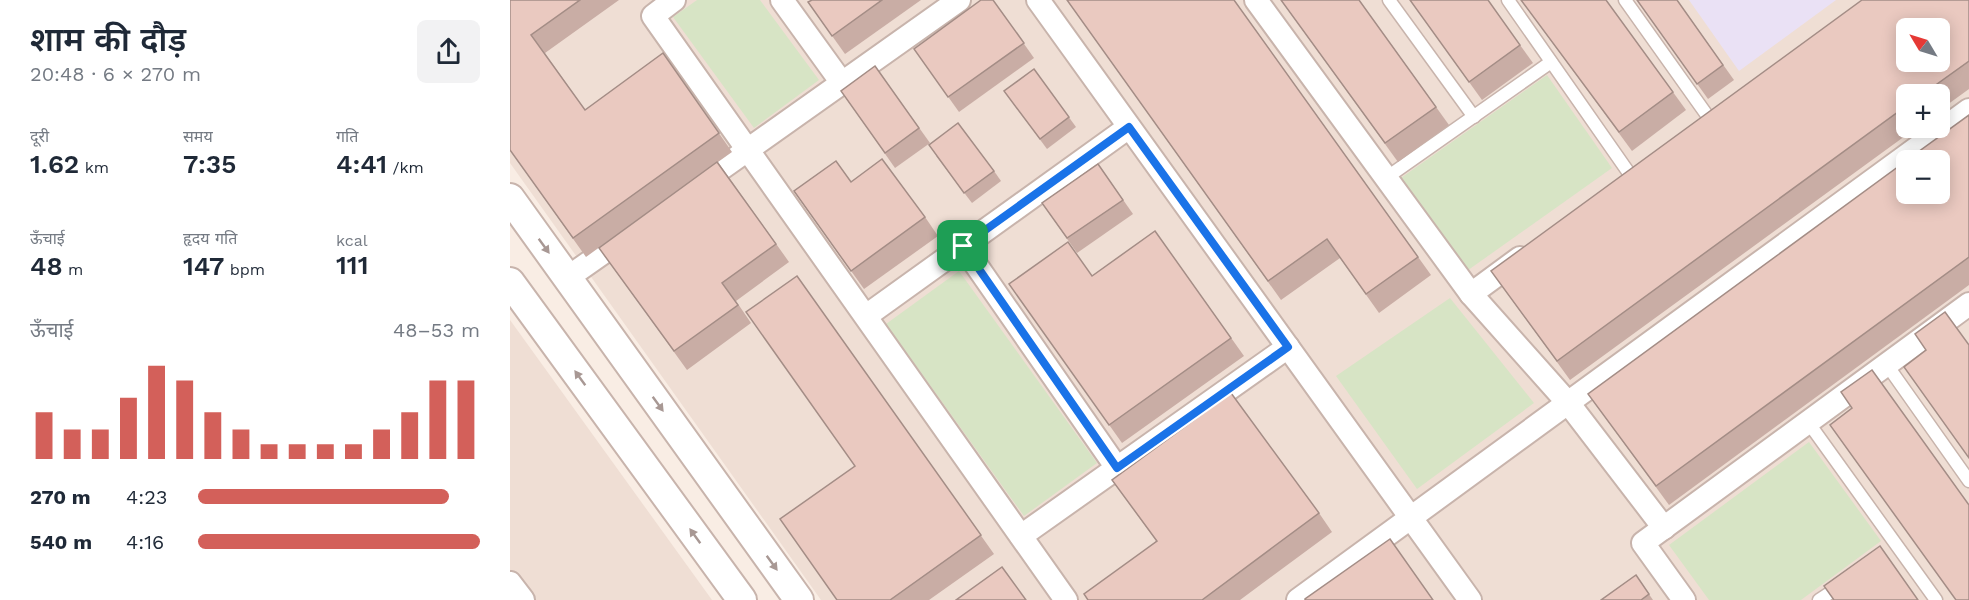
<!DOCTYPE html>
<html lang="hi">
<head>
<meta charset="utf-8">
<style>
	body { margin:0; font-family:"Work Sans","Noto Sans Devanagari",sans-serif; background:#f2f2f3; color:#1f2937; height:100vh; display:flex; flex-direction:column; font-size:22px; white-space:nowrap }
	* { box-sizing:border-box; margin:0 }
	p { font-size:20px; color:#747a83 }
	.icon { flex:none; width:33px; height:33px; fill:none; stroke:currentColor; stroke-width:2; stroke-linecap:round; stroke-linejoin:round }
	.map { position:relative; flex:1; overflow:hidden }
	.details { display:flex; flex-direction:column; background:#fff; width:510px }
	.details>* { flex:none }
	.needle { width:39px; rotate:308deg }
	.tools { position:absolute; left:1386px; top:18px; display:grid; gap:12px }
	.tools a { display:grid; place-items:center; width:54px; height:54px; border-radius:9px; background:#fff; box-shadow:0 3px 15px #0003; font-size:30px }
	.pin { position:absolute; display:grid; place-items:center; width:51px; height:51px; color:#fff; margin:-26px; border-radius:12px; box-shadow:0 3px 9px #0006 }
	.round { display:grid; place-items:center; flex:none; width:63px; height:63px; border-radius:9px; background:#f2f2f3 }
	.headline { display:flex; align-items:center; justify-content:space-between; height:102px; padding:0 30px }
	h1 { font-size:33px; font-weight:600; line-height:45px }
	.stats { display:grid; grid-template-columns:repeat(3,1fr); gap:9px; height:102px; padding:6px 30px }
	.stats div { display:grid; align-content:center }
	.stats b { font-size:26px; font-weight:600 }
	.stats small { font-size:16px; font-weight:400 }
	.stats p { font-size:16px }
	.chart { height:168px; padding:12px 30px }
	.chart p { display:flex; justify-content:space-between }
	.chart svg { width:100%; height:108px; margin-top:6px; stroke:#d3605a; stroke-width:6 }
	ul { padding:0 30px; list-style:none; font-size:20px }
	li { display:grid; grid-template-columns:96px 72px 1fr; align-items:center; height:45px }
	li i { height:15px; border-radius:8px; background:#d3605a }
	main { display:flex; flex:1; min-height:0 }
	.map>svg:first-child { display:block }
</style>
</head>
<body>
<main>
<section class="details">
<div class="headline"><div><h1>शाम की दौड़</h1><p>20:48 · 6 × 270 m</p></div><a class="round"><svg class="icon" aria-label="share" viewBox="0 0 24 24"><path d="M12 15V3M7 8l5-5 5 5M5 13v7h14v-7"/></svg></a></div>
<div class="stats">
<div><p>दूरी</p><b>1.62<small> km</small></b></div>
<div><p>समय</p><b>7:35</b></div>
<div><p>गति</p><b>4:41<small> /km</small></b></div>
</div>
<div class="stats">
<div><p>ऊँचाई</p><b>48<small> m</small></b></div>
<div><p>हृदय गति</p><b>147<small> bpm</small></b></div>
<div><p>kcal</p><b>111</b></div>
</div>
<div class="chart"><p><span>ऊँचाई</span>48–53 m</p>
<svg viewBox="0 0 160 44" preserveAspectRatio="none"><path d="M5 44V25M15 44V32M25 44V32M35 44V19M45 44V6M55 44V12M65 44V25M75 44V32M85 44V38M95 44V38M105 44V38M115 44V38M125 44V32M135 44V25M145 44V12M155 44V12"/></svg>
</div>
<ul>
<li><b>270 m</b>4:23<i style="width:89%"></i></li>
<li><b>540 m</b>4:16<i style="width:100%"></i></li>
</ul>
</section>
<div class="map">
<svg width="1459" height="600" viewBox="0 0 1459 600">
	<rect width="100%" height="100%" fill="#f9ede4"/>
	<!-- residential -->
	<g fill="#efded4" fill-rule="evenodd">
		<path d="M 0,0 L 1459,0 L 1459,600 L 311,600 L 0,163 ZM 1396,28 L 1430,28 L 1430,62 L 1396,62 ZM 1396,94 L 1430,94 L 1430,128 L 1396,128 ZM 1396,160 L 1430,160 L 1430,194 L 1396,194 Z"/>
		<path d="M 0,320 L 202,600 L 0,600 Z"/>
	</g>
	<!-- education -->
	<path fill="#eae1f5" d="M 1179,0 L 1326,0 L 1229,71 Z"/>
	<!-- green -->
	<g fill="#d7e4c5">
		<path d="M 187,0 L 250,0 L 309,80 L 244,128 L 163,17 Z"/>
		<path d="M 1037,75 L 1102,168 L 954,273 L 888,180 Z"/>
		<path d="M 449,271 L 587,463 L 514,516 L 376,324 Z"/>
		<path d="M 940,298 L 1024,403 L 907,489 L 826,376 Z"/>
		<path d="M 1299,442 L 1371,541 L 1291,600 L 1199,600 L 1159,545 Z"/>
	</g>
	<g fill="none" stroke-linecap="round" stroke-linejoin="round">
		<!-- service casing -->
		<g stroke="#c8b4ac" stroke-width="15">
			<g id="service">
				<path d="M 879,0 L 964,117"/>
				<path d="M 998,0 L 1121,176"/>
				<path d="M 1115,0 L 1199,118"/>
				<path d="M 876,178 L 1041,62"/>
				<path d="M 1377,365 L 1459,481"/>
				<path d="M 1298,422 L 1426,600"/>
				<path d="M 1309,600 L 1332,585"/>
			</g>
		</g>
		<!-- minor casing -->
		<g stroke="#c8b4ac" stroke-width="26">
			<g id="minor">
				<path d="M 164,0 L 143,16 L 556,600"/>
				<path d="M 272,0 L 332,83"/>
				<path d="M 528,0 L 960,600"/>
				<path d="M 746,0 L 961,294 L 1059,404 L 1154,528"/>
				<path d="M 188,185 L 449,0"/>
				<path d="M 453,246 L 607,468"/>
				<path d="M 57,278 L 117,236"/>
				<path d="M 961,294 L 1010,258"/>
				<path d="M 356,316 L 619,127"/>
				<path d="M 511,536 L 778,347"/>
				<path d="M 0,583 L 13,600"/>
				<path d="M 788,600 L 1459,110"/>
				<path d="M 1174,600 L 1133,543 L 1459,304"/>
			</g>
		</g>
		<!-- tertiary casing -->
		<g stroke="#c8b4ac" stroke-width="32">
			<g id="tertiary">
				<path d="M 0,198 L 289,600"/>
				<path d="M 0,282 L 232,600"/>
			</g>
		</g>
		<!-- service -->
		<use href="#service" stroke="#fff" stroke-width="12"/>
		<!-- minor -->
		<use href="#minor" stroke="#fff" stroke-width="22"/>
		<!-- tertiary -->
		<use href="#tertiary" stroke="#fff" stroke-width="28"/>
	</g>
	<!-- wall -->
	<g fill="#c9ada5">
		<path d="M 0,0 L 109,0 L 35,53 L 75,110 L 153,53 L 222,152 L 208,162 L 279,262 L 226,301 L 241,323 L 177,370 L 89,248 L 116,228 L 76,257 L 0,150 Z"/>
		<path d="M 302,0 L 411,0 L 335,54 L 298,2 Z"/>
		<path d="M 483,0 L 524,58 L 449,112 L 404,49 Z"/>
		<path d="M 557,0 L 724,0 L 921,275 L 869,313 L 830,258 L 771,300 Z"/>
		<path d="M 771,0 L 849,0 L 939,125 L 888,162 Z"/>
		<path d="M 900,0 L 1010,45 L 1023,63 L 972,100 Z"/>
		<path d="M 1011,0 L 1096,0 L 1176,110 L 1122,151 Z"/>
		<path d="M 1127,0 L 1167,0 L 1224,80 L 1198,99 Z"/>
		<path d="M 1459,0 L 1459,89 L 1430,110 L 1430,94 L 1396,94 L 1396,128 L 1406,128 L 1060,380 L 994,289 Z"/>
		<path d="M 365,66 L 420,143 L 385,168 L 331,91 Z"/>
		<path d="M 524,69 L 566,127 L 537,149 L 494,91 Z"/>
		<path d="M 1459,115 L 1459,285 L 1159,505 L 1078,394 Z"/>
		<path d="M 426,156 L 484,171 L 491,181 L 462,203 Z"/>
		<path d="M 588,164 L 623,214 L 567,253 L 532,203 Z"/>
		<path d="M 341,182 L 415,217 L 428,236 L 354,289 L 284,191 Z"/>
		<path d="M 645,231 L 734,356 L 612,443 L 499,284 L 582,276 Z"/>
		<path d="M 287,276 L 484,554 L 419,600 L 327,600 L 345,466 Z"/>
		<path d="M 602,480 L 809,513 L 822,532 L 730,600 L 578,600 L 646,541 Z"/>
		<path d="M 1126,575 L 1143,600 L 1091,600 Z"/>
	</g>
	<!-- building -->
	<g fill="#eac9c0" stroke="#a48d86" stroke-width="1.5" fill-rule="evenodd">
		<path d="M 0,0 L 70,0 L 21,35 L 75,110 L 153,53 L 209,133 L 63,238 L 0,150 Z"/>
		<path d="M 302,0 L 372,0 L 322,36 L 298,2 Z"/>
		<path d="M 471,0 L 483,0 L 514,43 L 438,97 L 404,49 Z"/>
		<path d="M 557,0 L 724,0 L 908,257 L 856,294 L 817,239 L 758,281 Z"/>
		<path d="M 771,0 L 849,0 L 926,107 L 875,143 Z"/>
		<path d="M 900,0 L 978,0 L 1010,45 L 959,82 Z"/>
		<path d="M 1011,0 L 1096,0 L 1163,92 L 1109,132 Z"/>
		<path d="M 1127,0 L 1167,0 L 1213,65 L 1187,84 Z"/>
		<path d="M 1352,0 L 1459,0 L 1459,61 L 1413,94 L 1396,94 L 1396,106 L 1047,361 L 981,271 ZM 1396,28 L 1430,28 L 1430,62 L 1396,62 Z"/>
		<path d="M 365,66 L 409,128 L 375,153 L 331,91 Z"/>
		<path d="M 524,69 L 559,117 L 530,139 L 494,91 Z"/>
		<path d="M 1459,115 L 1459,257 L 1146,486 L 1078,394 L 1396,161 L 1396,194 L 1430,194 L 1430,160 L 1397,160 Z"/>
		<path d="M 448,123 L 484,171 L 454,193 L 419,145 Z"/>
		<path d="M 372,159 L 415,217 L 341,271 L 284,191 L 326,161 L 341,182 Z"/>
		<path d="M 207,162 L 266,244 L 212,283 L 228,305 L 164,351 L 89,248 Z"/>
		<path d="M 588,164 L 613,200 L 557,238 L 532,203 Z"/>
		<path d="M 645,231 L 721,338 L 599,425 L 499,284 L 558,242 L 582,276 Z"/>
		<path d="M 287,276 L 471,535 L 380,600 L 327,600 L 270,519 L 345,466 L 236,312 Z"/>
		<path d="M 1435,312 L 1459,345 L 1459,458 L 1394,367 L 1416,350 L 1405,334 Z"/>
		<path d="M 1362,370 L 1459,505 L 1459,600 L 1446,600 L 1320,425 L 1342,408 L 1331,392 Z"/>
		<path d="M 721,393 L 809,513 L 692,600 L 578,600 L 574,594 L 647,541 L 602,480 Z"/>
		<path d="M 880,539 L 923,600 L 795,600 L 795,599 Z"/>
		<path d="M 1370,546 L 1408,600 L 1324,600 L 1314,586 Z"/>
		<path d="M 492,567 L 516,600 L 446,600 Z"/>
		<path d="M 1126,575 L 1139,594 L 1131,600 L 1091,600 Z"/>
	</g>
	<!-- one-way arrows -->
	<defs><path id="oneway-solid" d="M-6-.8H1V-3.2L6.5 0L1 3.2V.8H-6Z" transform="scale(1.5)"/></defs>
	<g fill="#a89894">
		<use href="#oneway-solid" transform="translate(34 246) rotate(54)"/>
		<use href="#oneway-solid" transform="translate(70 378) rotate(-126)"/>
		<use href="#oneway-solid" transform="translate(148 404) rotate(54)"/>
		<use href="#oneway-solid" transform="translate(185 536) rotate(-126)"/>
		<use href="#oneway-solid" transform="translate(262 563) rotate(54)"/>
	</g>
	<g fill="none" stroke-linecap="round" stroke-linejoin="round">
		<!-- route casing -->
		<g stroke="#fff" stroke-width="12">
			<path id="route" d="M 619,127 L 778,347 L 607,468 L 453,246 Z"/>
		</g>
		<!-- route -->
		<use href="#route" stroke="#1a73e8" stroke-width="8"/>
	</g>
</svg>
<div class="tools">
<a><svg class="needle" viewBox="-14 -14 28 28"><path d="M0-13l5 13h-10z" fill="#e53935"/><path d="M0 13l5-13h-10z" fill="#747a83"/></svg></a>
<a>+</a>
<a>−</a>
</div>
<div class="pin" style="left:453px;top:246px;background:#1e9e55"><svg class="icon" aria-label="arrive" viewBox="0 0 24 24"><path d="M6 21V4h12l-3 4 3 4H6"/></svg></div>
</div>
</main>
</body>
</html>
